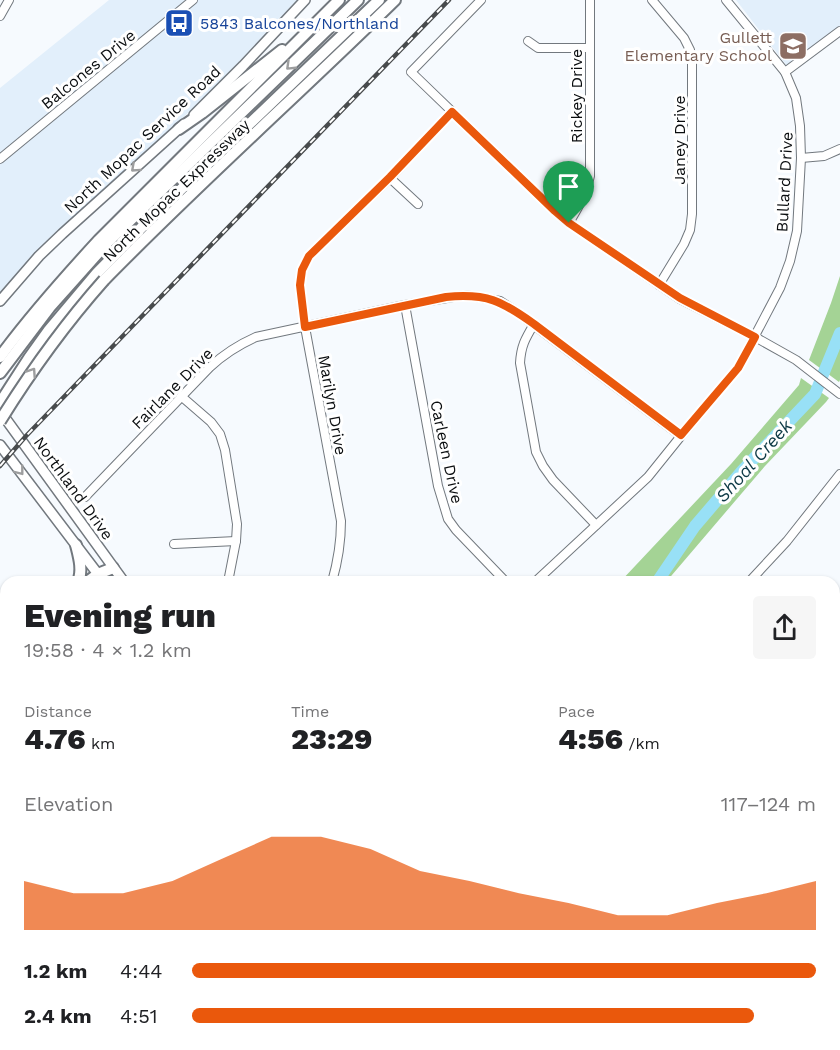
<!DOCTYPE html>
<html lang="en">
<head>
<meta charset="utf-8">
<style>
	body { margin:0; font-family:"Work Sans",sans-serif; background:#f6f6f6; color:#202124; height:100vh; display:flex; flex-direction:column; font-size:22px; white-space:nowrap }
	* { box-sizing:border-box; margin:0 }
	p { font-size:20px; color:#757577 }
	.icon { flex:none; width:33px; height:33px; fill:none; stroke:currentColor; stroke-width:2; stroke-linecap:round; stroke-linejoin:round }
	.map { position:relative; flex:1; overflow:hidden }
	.panel { position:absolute; left:0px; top:576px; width:840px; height:474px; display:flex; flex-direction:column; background:#fff; border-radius:18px 18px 0 0; box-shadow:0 2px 4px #0004 }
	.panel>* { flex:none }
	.pin { position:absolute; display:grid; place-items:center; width:51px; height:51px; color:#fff; margin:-62px -26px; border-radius:50% 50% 50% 0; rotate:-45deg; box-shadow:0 0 6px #0007 }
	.pin .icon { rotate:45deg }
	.round { display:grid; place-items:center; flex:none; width:63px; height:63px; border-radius:6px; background:#f6f6f6 }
	.head { display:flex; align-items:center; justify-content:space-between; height:102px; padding:0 24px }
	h1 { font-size:33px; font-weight:800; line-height:45px }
	.stats { display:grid; grid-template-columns:repeat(3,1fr); gap:9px; height:102px; padding:6px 24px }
	.stats div { display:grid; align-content:center }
	.stats b { font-size:30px; font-weight:800 }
	.stats small { font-size:16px; font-weight:400 }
	.stats p { font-size:16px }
	.chart { height:168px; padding:12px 24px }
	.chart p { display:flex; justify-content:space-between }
	.chart svg { width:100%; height:108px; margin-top:6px; fill:#ea580c; opacity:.7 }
	ul { padding:0 24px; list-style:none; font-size:20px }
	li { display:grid; grid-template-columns:96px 72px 1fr; align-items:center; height:45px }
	li i { height:15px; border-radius:8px; background:#ea580c }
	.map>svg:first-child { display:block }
</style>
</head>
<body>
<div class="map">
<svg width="840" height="1050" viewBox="0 0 840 1050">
	<rect width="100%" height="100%" fill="#f6fafe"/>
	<!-- built -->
	<g fill="#e2effb">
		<path d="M 109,0 L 299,0 L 201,101 L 83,209 L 28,261 L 0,294 L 0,88 Z"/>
		<path d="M 736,0 L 840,0 L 840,26 L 787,66 Z"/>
	</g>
	<!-- green -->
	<path fill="#acd3a0" d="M 6,673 L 6,1044 L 394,1044 L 414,1050 L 0,1050 L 0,676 Z"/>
	<!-- forest -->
	<g fill="#a4d395">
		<path d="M 840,276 L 840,380 L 839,382 L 809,360 L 831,303 Z"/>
		<path d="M 801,378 L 829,398 L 826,402 L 765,466 L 666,582 L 620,582 L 731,464 L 799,385 Z"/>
		<path d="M 346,1044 L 427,1044 L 432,1050 L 345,1050 Z"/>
	</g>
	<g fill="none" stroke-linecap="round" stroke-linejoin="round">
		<!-- river -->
		<g stroke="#98e0f6" stroke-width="12">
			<path d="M 657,582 L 695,526 L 742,471 L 815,394 L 840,333"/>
			<path d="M 434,1044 L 436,1050"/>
		</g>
		<!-- minor casing -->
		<g stroke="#72787e" stroke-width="10">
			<g id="minor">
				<path d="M 481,0 L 411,72 L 555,211 L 569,223 L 680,299 L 755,337 L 796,360 L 840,394"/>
				<path d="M 652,0 L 684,38 L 690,50 L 692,63 L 692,214 L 690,230 L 684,244 L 659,285"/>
				<path d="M 0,16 L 9,0"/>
				<path d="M 528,41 L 538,48 L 590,48"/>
				<path d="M 785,72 L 840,31"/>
				<path d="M 801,158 L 824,156 L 840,149"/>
				<path d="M 0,159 L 193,0"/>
				<path d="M 390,178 L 418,204"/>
				<path d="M 569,223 C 579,206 586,195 590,176 L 590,0"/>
				<path d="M 405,305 L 438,486 L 448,519 L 456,530 L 506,582"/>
				<path d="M 534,324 C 525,339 521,346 520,363 L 536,452 L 543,466 L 553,480 L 596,525"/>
				<path d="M 181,396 L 211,422 L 220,434 L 225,450 L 237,524 L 236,541 L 228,582"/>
				<path d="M 85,497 L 210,367 C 224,354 238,345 256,337 L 405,305 L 465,295 L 500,301 L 514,310 L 681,436"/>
				<path d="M 174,544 L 236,541"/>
				<path d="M 332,582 C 338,561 341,543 341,521 L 305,327 L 300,285 L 302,270 L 309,256 L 390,178 L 452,112"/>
				<path d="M 535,582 L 648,477 L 681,436 L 738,368 L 780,288 L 790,261 L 797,231 L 801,158 L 800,126 L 796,98 L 785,72 L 726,0"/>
				<path d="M 749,582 L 787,541 L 840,474"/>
				<path d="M 834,637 L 840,629"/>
				<path d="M 834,805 L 840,797"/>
				<path d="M 834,977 L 840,970"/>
				<path d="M 479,1044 L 484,1050"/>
				<path d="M 755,1044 L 763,1050"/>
				<path d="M 504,1050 L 512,1044"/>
				<path d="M 779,1050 L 784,1044"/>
			</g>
		</g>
		<!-- major casing -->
		<g stroke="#72787e" stroke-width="12">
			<g id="major">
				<path d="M 194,115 L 243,66 L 305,0"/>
				<path d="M 0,301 L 39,256 L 62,234 L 184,124"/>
				<path d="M 0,411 L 124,582"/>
				<path d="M 0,445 L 104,582"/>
				<path d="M 834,836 L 840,838"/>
			</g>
		</g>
		<!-- highway casing -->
		<g stroke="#72787e" stroke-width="14">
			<g id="highway">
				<path d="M 179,129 L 202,113 L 282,50"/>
				<path d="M 104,280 C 198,184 299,94 395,0"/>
				<path d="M 0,357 C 30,316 64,278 99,240 L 339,0"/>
				<path d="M 0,373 L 50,307 L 107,243 L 358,0"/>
				<path d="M 0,403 L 29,358 L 49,330 L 97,273 L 149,220 L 379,0"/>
				<path d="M 76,545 C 79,557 83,570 78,582"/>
				<path d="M 87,582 L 98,574 L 113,568"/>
				<path d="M 0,641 L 6,639"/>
				<path d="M 0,660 L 6,656"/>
			</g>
		</g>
		<!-- minor -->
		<use href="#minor" stroke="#fff" stroke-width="8"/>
		<!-- major -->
		<use href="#major" stroke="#fff" stroke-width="9"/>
		<!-- highway -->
		<use href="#highway" stroke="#fff" stroke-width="10"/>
		<!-- rail casing -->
		<g stroke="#484b4d" stroke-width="4.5">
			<path id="rail" d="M 0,466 L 26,436 L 145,313 L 449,0"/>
		</g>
		<!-- rail -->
		<use href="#rail" stroke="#fff" stroke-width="2" stroke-dasharray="7" stroke-linecap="butt"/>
		<!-- highway-bridge casing -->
		<g stroke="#72787e" stroke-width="14" stroke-linecap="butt">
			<path id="highway-bridge" d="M 0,421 C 31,371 65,324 104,280"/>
		</g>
		<!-- highway-bridge -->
		<use href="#highway-bridge" stroke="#fff" stroke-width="10"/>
	</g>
	<!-- one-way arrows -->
	<defs><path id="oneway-chevron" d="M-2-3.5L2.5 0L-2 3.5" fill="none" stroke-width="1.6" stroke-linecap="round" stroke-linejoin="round" transform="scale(1.5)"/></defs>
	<g stroke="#9d9e9f">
		<use href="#oneway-chevron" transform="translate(290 66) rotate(136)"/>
		<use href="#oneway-chevron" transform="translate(135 168) rotate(138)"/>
		<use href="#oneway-chevron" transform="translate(32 372) rotate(-56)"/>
		<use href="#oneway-chevron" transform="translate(20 471) rotate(52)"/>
	</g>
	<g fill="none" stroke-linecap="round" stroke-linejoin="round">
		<!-- route casing -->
		<g stroke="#fff" stroke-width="12">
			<path id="route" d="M 452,112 L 555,211 L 569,223 L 680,298 L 755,337 L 738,368 L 681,435 L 534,324 C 502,301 487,293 446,297 L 305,327 L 300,285 L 302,270 L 309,256 L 390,177 Z"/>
		</g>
		<!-- route -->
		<use href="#route" stroke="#ea580c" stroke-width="8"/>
	</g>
	<!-- icons -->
	<defs>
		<g id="bus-square" transform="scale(1.5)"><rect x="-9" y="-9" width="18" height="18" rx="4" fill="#1a4fb4" stroke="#fff"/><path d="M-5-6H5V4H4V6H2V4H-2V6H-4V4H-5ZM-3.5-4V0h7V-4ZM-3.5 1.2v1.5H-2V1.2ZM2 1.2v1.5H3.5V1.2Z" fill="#fff"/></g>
		<g id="school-square" transform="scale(1.5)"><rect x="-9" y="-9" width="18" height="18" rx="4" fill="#8d6e63" stroke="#fff"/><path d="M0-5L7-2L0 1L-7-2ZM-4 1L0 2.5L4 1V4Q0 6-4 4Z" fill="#fff"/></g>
	</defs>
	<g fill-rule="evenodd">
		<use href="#bus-square" x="179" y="23"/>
		<use href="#school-square" x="793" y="46"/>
	</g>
	<g text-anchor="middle" stroke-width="6" stroke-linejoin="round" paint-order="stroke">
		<!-- transit labels -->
		<g font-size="16" fill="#164399" stroke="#fff" text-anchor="start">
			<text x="200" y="29">5843 Balcones/Northland</text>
		</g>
		<!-- education labels -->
		<g font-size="16" fill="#785e54" stroke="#fff" text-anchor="end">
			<text x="772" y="43">Gullett<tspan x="772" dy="18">Elementary School</tspan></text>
		</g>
		<!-- street labels -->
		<g font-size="16" fill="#0a0d0f" stroke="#fff">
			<text transform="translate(88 69) rotate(-39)" y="6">Balcones Drive</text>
			<text transform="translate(576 96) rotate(-90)" y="6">Rickey Drive</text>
			<text transform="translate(142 139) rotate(-43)" y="6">North Mopac Service Road</text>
			<text transform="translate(679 140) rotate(-90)" y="6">Janey Drive</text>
			<text transform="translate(784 182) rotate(-87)" y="6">Bullard Drive</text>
			<text transform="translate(176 190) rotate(-44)" y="6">North Mopac Expressway</text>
			<text transform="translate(172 388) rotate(-45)" y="6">Fairlane Drive</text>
			<text transform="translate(333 405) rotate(80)" y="6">Marilyn Drive</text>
			<text transform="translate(447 452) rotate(78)" y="6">Carleen Drive</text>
			<text transform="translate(74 488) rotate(54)" y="6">Northland Drive</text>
		</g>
		<!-- water labels -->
		<g font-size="18" font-style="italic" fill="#0e3a46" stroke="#fff">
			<text transform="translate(754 461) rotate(-48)" y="6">Shoal Creek</text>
		</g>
	</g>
</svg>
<div class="pin" style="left:569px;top:223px;background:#1e9e55"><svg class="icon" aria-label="arrive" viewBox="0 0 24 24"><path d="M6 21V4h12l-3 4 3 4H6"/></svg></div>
<section class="panel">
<div class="head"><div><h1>Evening run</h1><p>19:58 · 4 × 1.2 km</p></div><a class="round"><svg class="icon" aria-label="share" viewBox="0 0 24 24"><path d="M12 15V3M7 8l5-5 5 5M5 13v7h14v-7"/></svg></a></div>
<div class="stats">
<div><p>Distance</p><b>4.76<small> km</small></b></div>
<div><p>Time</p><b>23:29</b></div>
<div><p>Pace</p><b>4:56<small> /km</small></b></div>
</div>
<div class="chart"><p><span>Elevation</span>117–124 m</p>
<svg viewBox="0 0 160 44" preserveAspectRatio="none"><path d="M0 44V24L10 29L20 29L30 24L40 15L50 6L60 6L70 11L80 20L90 24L100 29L110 33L120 38L130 38L140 33L150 29L160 24V44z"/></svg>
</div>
<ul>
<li><b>1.2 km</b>4:44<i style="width:100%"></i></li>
<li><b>2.4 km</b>4:51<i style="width:90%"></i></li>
</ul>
</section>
</div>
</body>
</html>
